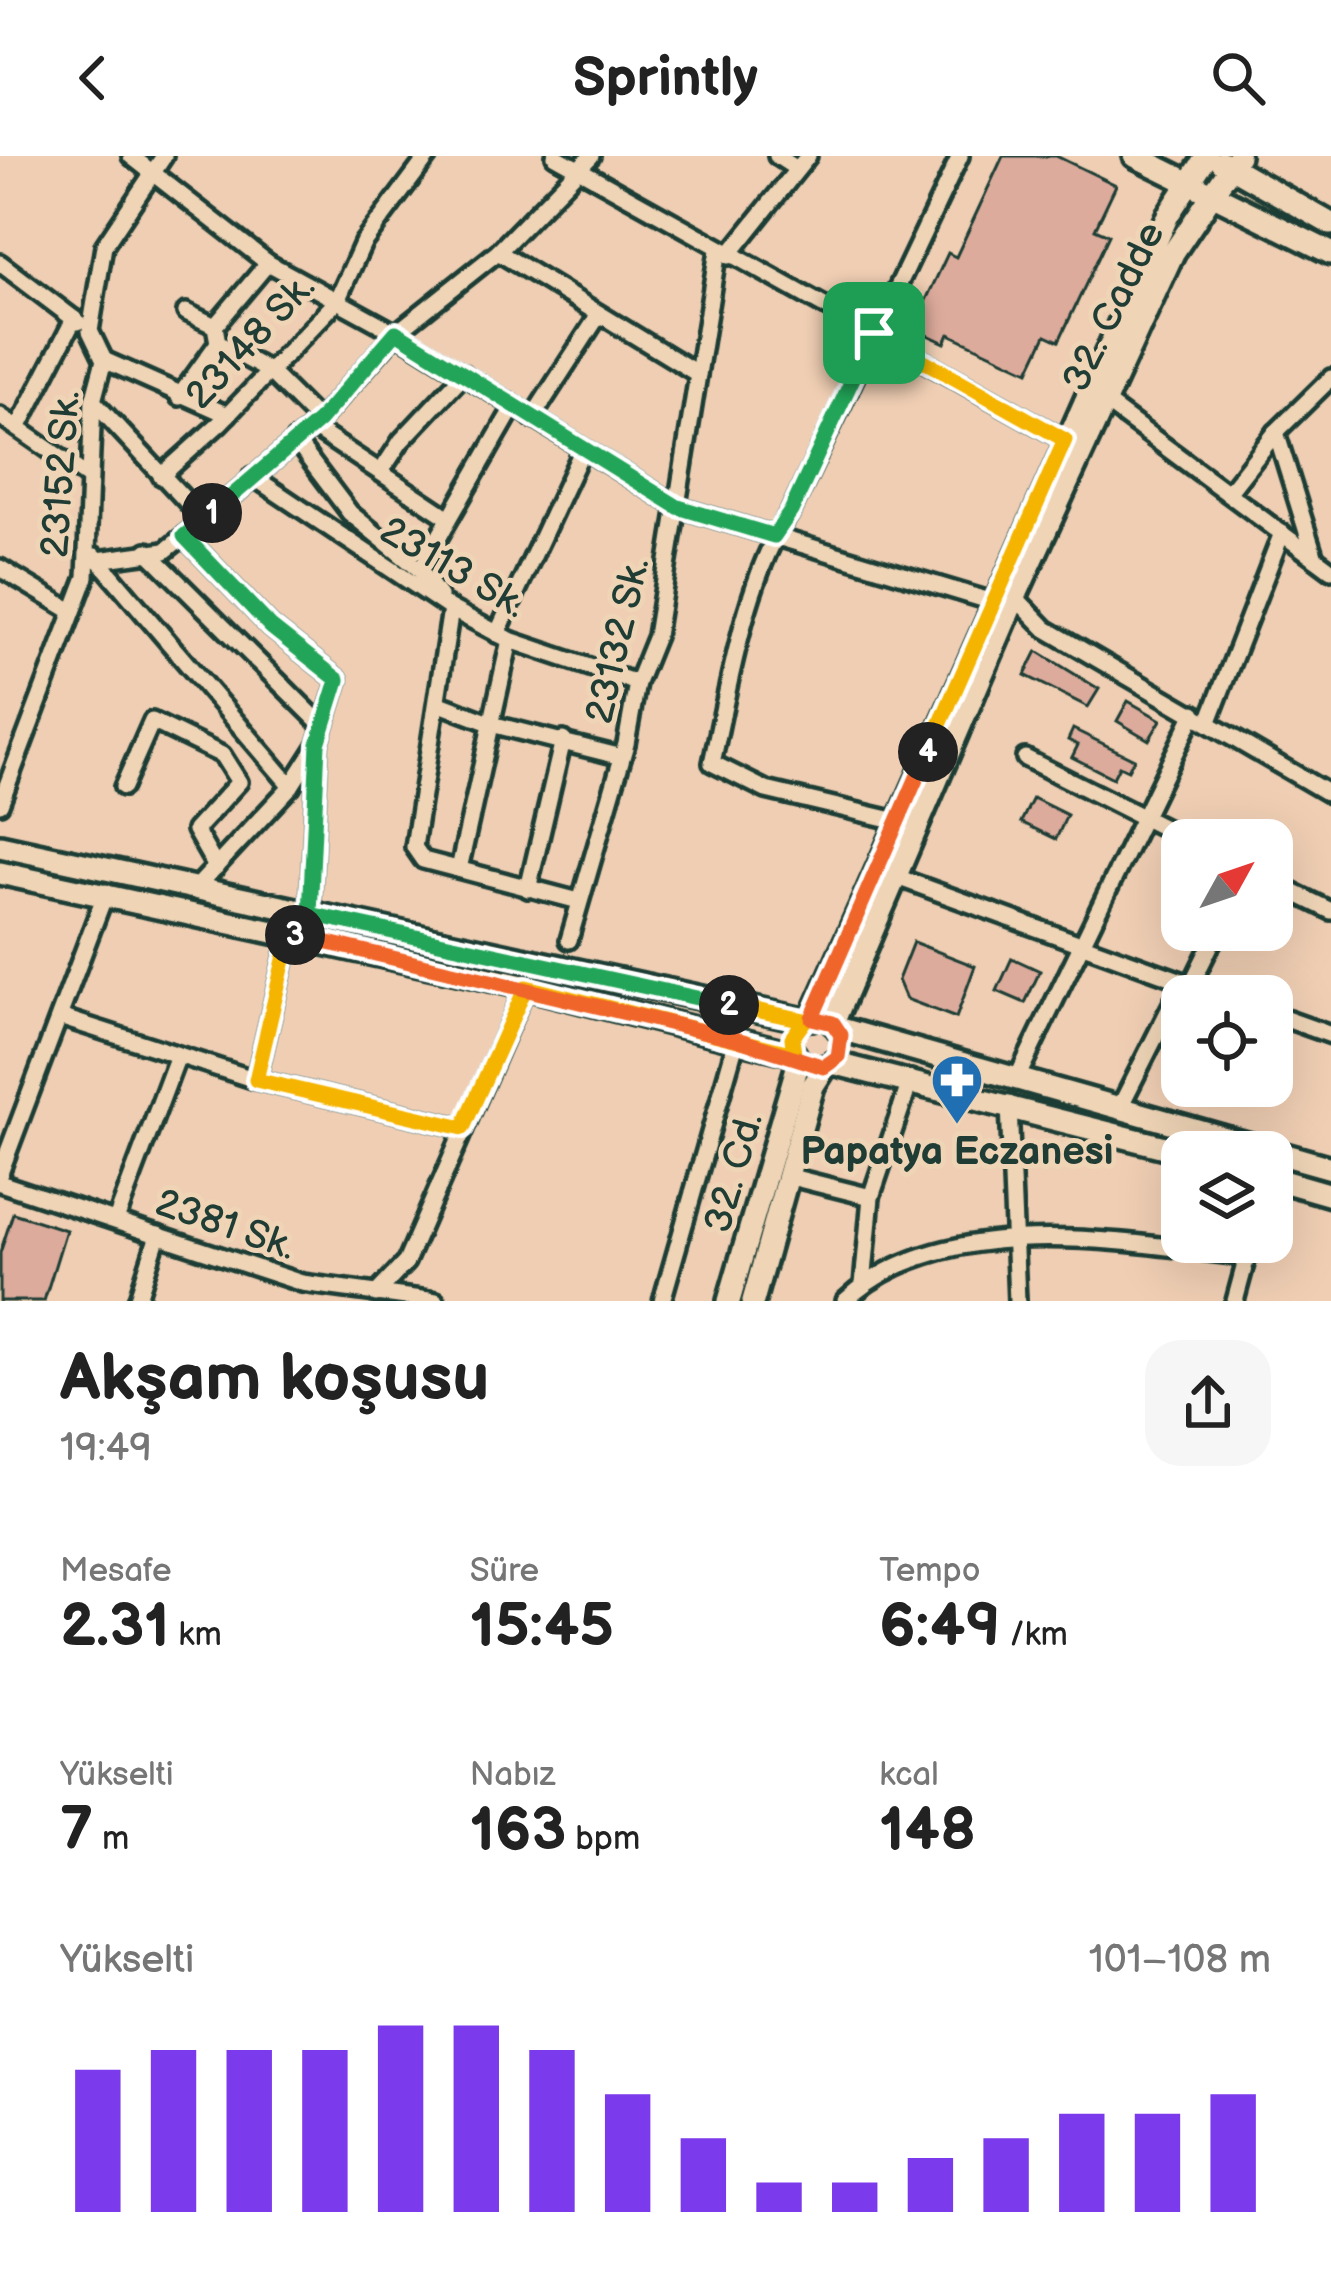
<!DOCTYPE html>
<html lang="tr">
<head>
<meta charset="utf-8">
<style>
	body { margin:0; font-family:"Balsamiq Sans",sans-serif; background:#f6f6f6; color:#222; height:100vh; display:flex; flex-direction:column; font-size:45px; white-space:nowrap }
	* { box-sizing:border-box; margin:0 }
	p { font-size:39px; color:#767676 }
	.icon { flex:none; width:66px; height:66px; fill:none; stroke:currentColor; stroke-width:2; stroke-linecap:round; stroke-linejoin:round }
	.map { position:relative; height:1145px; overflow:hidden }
	.sheet { display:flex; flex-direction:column; background:#fff; flex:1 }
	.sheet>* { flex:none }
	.needle { width:78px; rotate:50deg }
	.controls { position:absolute; left:1161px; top:663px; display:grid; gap:24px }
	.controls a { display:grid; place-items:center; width:132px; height:132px; border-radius:24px; background:#fff; box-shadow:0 12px 48px #0002; font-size:60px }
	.pin { position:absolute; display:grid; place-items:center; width:102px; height:102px; color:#fff; margin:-51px; border-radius:24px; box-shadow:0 6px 18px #0006 }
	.km { position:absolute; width:60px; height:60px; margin:-30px; border-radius:50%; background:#222; color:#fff; font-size:33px; line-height:60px; text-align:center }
	.round { display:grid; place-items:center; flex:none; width:126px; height:126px; border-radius:36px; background:#f6f6f6 }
	.overview { display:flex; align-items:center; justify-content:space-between; height:204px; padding:0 60px }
	h1 { font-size:66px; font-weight:800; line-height:90px }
	.metrics { display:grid; grid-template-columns:repeat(3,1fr); gap:18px; height:204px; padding:12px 60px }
	.metrics div { display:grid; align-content:center }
	.metrics b { font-size:60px; font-weight:800 }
	.metrics small { font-size:33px; font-weight:400 }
	.metrics p { font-size:33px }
	.chart { height:336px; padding:24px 60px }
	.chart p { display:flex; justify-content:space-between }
	.chart svg { width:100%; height:216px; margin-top:12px; stroke:#7c3aed; stroke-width:6 }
	header { display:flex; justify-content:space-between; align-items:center; height:156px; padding:0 60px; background:#fff; font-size:54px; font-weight:800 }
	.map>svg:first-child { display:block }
</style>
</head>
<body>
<header><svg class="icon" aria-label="back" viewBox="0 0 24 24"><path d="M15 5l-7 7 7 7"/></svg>Sprintly<svg class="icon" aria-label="search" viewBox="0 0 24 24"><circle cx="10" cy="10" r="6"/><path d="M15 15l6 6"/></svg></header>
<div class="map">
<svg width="1331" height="1145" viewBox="0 0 1331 1145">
	<rect width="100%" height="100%" fill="#efceb3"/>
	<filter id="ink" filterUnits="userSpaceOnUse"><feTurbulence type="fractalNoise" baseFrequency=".00833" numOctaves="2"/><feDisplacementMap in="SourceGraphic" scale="24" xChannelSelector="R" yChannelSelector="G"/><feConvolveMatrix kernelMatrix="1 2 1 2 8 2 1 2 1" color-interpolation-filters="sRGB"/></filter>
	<g filter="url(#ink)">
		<!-- building -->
		<g fill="#ddab9c" stroke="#1f3d34" stroke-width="3">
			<path d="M 1003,0 L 1056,0 L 1116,29 L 1095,73 L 1109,79 L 1059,185 L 1046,179 L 1029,215 L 949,178 L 945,187 L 913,172 L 948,97 L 956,101 Z"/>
			<path d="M 1037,495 L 1099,533 L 1088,551 L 1025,519 Z"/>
			<path d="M 1128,545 L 1161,564 L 1149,584 L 1117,565 Z"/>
			<path d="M 1073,573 L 1134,603 L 1128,614 L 1119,610 L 1113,622 L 1072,601 L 1078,589 L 1068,584 Z"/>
			<path d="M 1033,642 L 1067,659 L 1056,683 L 1021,666 Z"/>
			<path d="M 913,786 L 975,810 L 956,862 L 906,843 L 898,824 Z"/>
			<path d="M 1012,802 L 1040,815 L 1025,847 L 997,835 Z"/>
			<path d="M 13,1057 L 66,1074 L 44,1145 L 0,1145 L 0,1097 Z"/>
		</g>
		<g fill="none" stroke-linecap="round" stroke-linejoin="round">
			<!-- street casing -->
			<g stroke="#1f3d34" stroke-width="24">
				<g id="street">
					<path d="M 131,0 L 268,107 L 396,177 L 678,351 L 993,446"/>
					<path d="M 555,0 L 1065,284"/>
					<path d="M 777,0 L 797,13"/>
					<path d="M 498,96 L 698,218"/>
					<path d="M 728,100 L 808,0"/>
					<path d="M 0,107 L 78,166"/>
					<path d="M 186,156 L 215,170"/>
					<path d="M 218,187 L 269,215 L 319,265"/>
					<path d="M 104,204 L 228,259"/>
					<path d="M 179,241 L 218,187 L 215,170 L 268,107"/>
					<path d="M 93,245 L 204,364"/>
					<path d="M 1105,246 L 1331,414"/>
					<path d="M 0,260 L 88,321"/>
					<path d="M 532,262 L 598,160"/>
					<path d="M 312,271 L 449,362"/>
					<path d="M 18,272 L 74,163"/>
					<path d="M 1276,276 L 1315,402"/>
					<path d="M 295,284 L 350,357 L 420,414 L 439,440"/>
					<path d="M 382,314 L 401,285 L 464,218"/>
					<path d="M 161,320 L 220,267 L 337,145 L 363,87 L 428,0"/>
					<path d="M 252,320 L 451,453 L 510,484 L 637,527"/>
					<path d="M 1228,337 L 1276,276 L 1331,222"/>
					<path d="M 184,380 L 271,471 L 338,524 L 318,588 L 310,758"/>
					<path d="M 147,395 L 323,570"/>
					<path d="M 95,400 L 291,630"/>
					<path d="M 98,404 L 165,395 L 204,364 L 319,265 L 396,177 L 498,96 L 591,0"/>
					<path d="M 0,412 L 70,454"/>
					<path d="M 420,414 L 514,250"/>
					<path d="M 1015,441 L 1046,473 L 1331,639"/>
					<path d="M 451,453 L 414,691 L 423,704 L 579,745"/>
					<path d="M 497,478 L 583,293"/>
					<path d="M 440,548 L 495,569 L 622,601"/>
					<path d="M 1209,565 L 1282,377"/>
					<path d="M 1025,602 L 1188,684"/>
					<path d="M 123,631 L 152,565 L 222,599 L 239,626 L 195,674 L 216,711"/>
					<path d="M 0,648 L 86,421 L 93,245 L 104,204 L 90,175 L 104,90 L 164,0"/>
					<path d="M 897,665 L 766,634 L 712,607 C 729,530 746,419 791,355 L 960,0"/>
					<path d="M 459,713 L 510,484"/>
					<path d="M 894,720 L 1223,840"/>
					<path d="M 1272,726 L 1331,755"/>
					<path d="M 195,733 L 291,630 L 316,591"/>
					<path d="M 528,733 L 563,584"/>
					<path d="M 569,784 L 626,588 L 637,527 L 656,480 L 718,94"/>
					<path d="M 1191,829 L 1218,774"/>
					<path d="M 1272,858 L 1331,879"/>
					<path d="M 60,861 L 256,924 L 463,972"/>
					<path d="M 1018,920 L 1194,557"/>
					<path d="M 256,924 L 290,778"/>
					<path d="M 1009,948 L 1017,1145"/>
					<path d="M 1120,951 L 1183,826"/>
					<path d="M 0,1017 L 106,736"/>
					<path d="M 787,1020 L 871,1041"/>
					<path d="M 0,1027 L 302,1127 L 436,1145"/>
					<path d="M 116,1064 L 177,902"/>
					<path d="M 863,1129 L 871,1041 L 911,923"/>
					<path d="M 376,1138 L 406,1106 L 526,831"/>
					<path d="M 137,1145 L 158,1079"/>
					<path d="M 662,1145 L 737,883"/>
					<path d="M 845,1145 C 944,1052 1126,1086 1247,1101 L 1235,1145"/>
				</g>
			</g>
			<!-- secondary casing -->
			<g stroke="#1f3d34" stroke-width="30">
				<g id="secondary">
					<path d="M 1135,0 L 1331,97"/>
					<path d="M 1222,6 L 1331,68"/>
					<path d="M 0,690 L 804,864"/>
					<path d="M 0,717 L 518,829 L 794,898"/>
					<path d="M 812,862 L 1168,59 L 1207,0"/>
					<path d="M 833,867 L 1015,441 L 1173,97 L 1238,0"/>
					<path d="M 838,872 L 1331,1012"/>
					<path d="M 833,907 L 1184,996"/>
					<path d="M 1272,1022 L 1331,1039"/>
					<path d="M 729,1145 L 799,905"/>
					<path d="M 753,1145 L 813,930 L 825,911"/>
				</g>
			</g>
			<!-- street -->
			<use href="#street" stroke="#efd4b6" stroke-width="15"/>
			<!-- secondary -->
			<use href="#secondary" stroke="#efd4b6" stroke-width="21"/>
		</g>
	</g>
	<g fill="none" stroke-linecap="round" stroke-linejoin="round" filter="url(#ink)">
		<!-- split-1 casing -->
		<g stroke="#fff" stroke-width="24">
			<path id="split-1" d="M 212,357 L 319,265 L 396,176 L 678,351 L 774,380 L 791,355 L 874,177"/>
		</g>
		<!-- split-2 casing -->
		<g stroke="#fff" stroke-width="24">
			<path id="split-2" d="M 212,357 L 184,380 L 271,471 L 338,524 L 318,588 L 310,758 L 729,849"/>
		</g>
		<!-- split-3 casing -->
		<g stroke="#fff" stroke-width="24">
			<path id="split-3" d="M 295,779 L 290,778 L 256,924 L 463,972 L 526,831 L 794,898 L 792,882 L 805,864 L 729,849"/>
		</g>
		<!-- split-4 casing -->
		<g stroke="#fff" stroke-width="24">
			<path id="split-4" d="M 295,779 L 736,883 L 824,911 L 838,901 L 841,879 L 833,867 L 812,862 L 928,596"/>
		</g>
		<!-- split-5 casing -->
		<g stroke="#fff" stroke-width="24">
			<path id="split-5" d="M 874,177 L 1065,284 L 928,596"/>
		</g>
		<!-- split-1 -->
		<use href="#split-1" stroke="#22a559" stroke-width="15"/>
		<!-- split-2 -->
		<use href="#split-2" stroke="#22a559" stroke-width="15"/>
		<!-- split-3 -->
		<use href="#split-3" stroke="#f5b400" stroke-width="15"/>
		<!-- split-4 -->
		<use href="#split-4" stroke="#f0652b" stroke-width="15"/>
		<!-- split-5 -->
		<use href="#split-5" stroke="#f5b400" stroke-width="15"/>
	</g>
	<!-- icons -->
	<defs>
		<g id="pharmacy-pin" transform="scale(2.7)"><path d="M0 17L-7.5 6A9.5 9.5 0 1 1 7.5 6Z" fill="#1f6fb2" stroke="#efd4b6"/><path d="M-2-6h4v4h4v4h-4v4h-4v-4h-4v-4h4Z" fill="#fff"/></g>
	</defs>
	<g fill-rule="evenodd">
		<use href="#pharmacy-pin" x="957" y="924"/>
	</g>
	<g text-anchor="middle" stroke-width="10" stroke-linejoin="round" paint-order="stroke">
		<!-- street labels -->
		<g font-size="39" fill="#1f3d34" stroke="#efd4b6">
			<text transform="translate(1112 150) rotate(-64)" y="14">32. Cadde</text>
			<text transform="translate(249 184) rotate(-47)" y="14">23148 Sk.</text>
			<text transform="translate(59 318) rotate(-86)" y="14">23152 Sk.</text>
			<text transform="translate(454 410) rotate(30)" y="14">23113 Sk.</text>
			<text transform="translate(616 484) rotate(-77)" y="14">23132 Sk.</text>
			<text transform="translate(732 1016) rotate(-74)" y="14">32. Cd.</text>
			<text transform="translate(226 1067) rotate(19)" y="14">2381 Sk.</text>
		</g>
		<!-- poi labels -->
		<g font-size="39" font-weight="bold" fill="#1f3d34" stroke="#efd4b6">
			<text x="957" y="1008">Papatya Eczanesi</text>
		</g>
	</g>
</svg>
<div class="controls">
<a><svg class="needle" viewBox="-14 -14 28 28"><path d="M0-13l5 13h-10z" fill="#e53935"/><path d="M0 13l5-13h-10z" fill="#767676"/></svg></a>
<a><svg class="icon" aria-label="locate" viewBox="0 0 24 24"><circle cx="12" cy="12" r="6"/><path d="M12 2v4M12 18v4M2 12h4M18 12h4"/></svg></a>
<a><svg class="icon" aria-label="layers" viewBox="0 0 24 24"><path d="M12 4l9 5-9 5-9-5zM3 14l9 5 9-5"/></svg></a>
</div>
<div class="pin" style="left:874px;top:177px;background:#1e9e55"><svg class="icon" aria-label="arrive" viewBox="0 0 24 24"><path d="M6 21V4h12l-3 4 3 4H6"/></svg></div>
<b class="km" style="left:212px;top:357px">1</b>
<b class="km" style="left:729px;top:849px">2</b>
<b class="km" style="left:295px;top:779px">3</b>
<b class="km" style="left:928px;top:596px">4</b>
</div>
<section class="sheet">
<div class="overview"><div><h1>Akşam koşusu</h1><p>19:49</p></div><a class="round"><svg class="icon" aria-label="share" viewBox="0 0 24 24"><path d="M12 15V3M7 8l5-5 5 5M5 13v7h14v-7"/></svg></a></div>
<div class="metrics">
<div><p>Mesafe</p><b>2.31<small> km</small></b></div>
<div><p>Süre</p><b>15:45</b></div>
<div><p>Tempo</p><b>6:49<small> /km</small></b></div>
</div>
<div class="metrics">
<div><p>Yükselti</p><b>7<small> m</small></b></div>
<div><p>Nabız</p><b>163<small> bpm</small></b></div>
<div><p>kcal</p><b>148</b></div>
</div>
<div class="chart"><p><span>Yükselti</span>101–108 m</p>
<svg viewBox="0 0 160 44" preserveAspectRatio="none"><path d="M5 44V15M15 44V11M25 44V11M35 44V11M45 44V6M55 44V6M65 44V11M75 44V20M85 44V29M95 44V38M105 44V38M115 44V33M125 44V29M135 44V24M145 44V24M155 44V20"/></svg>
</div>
</section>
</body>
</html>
